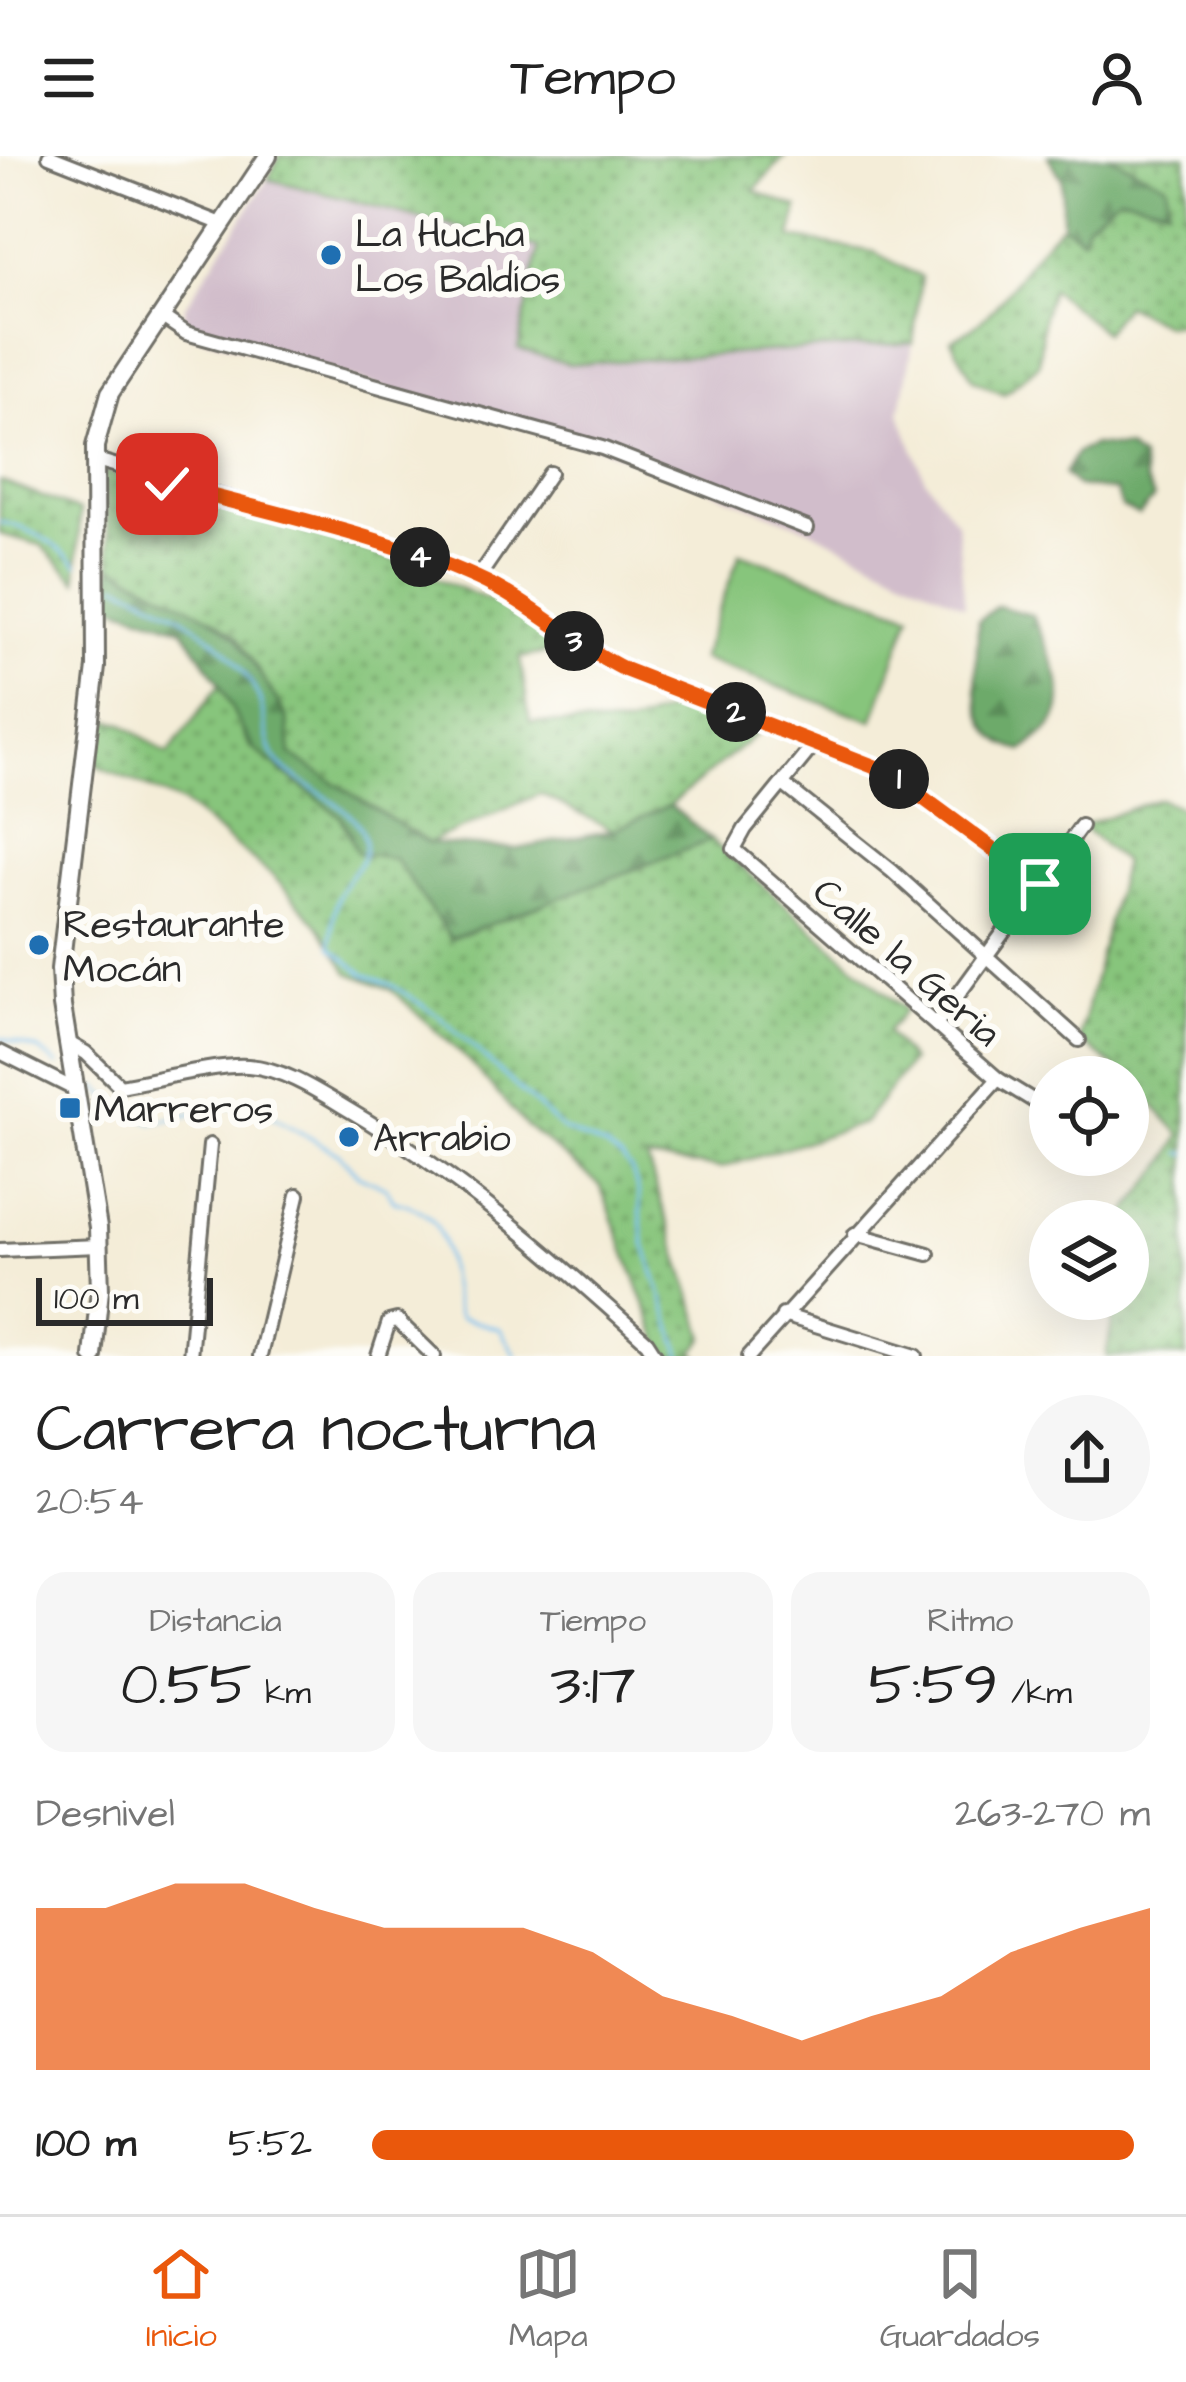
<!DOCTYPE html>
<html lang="es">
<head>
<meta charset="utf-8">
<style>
	body { margin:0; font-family:"Architects Daughter",sans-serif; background:#f6f6f6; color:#222; height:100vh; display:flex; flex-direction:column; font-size:45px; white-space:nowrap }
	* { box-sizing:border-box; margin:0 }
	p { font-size:39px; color:#767676 }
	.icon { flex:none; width:66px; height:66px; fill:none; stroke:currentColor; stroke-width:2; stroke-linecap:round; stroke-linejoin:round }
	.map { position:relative; height:1200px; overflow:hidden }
	.sheet { display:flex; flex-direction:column; background:#fff; flex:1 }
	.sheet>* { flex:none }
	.tools { position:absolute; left:1029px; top:900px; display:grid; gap:24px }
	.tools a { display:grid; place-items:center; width:120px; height:120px; border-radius:50%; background:#fff; box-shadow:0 12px 48px #0002; font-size:60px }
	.scale { position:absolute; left:36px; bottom:30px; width:177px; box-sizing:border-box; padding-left:12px; border:6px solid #2b2b2b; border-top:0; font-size:33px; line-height:42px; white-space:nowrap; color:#2b2b2b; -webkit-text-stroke:9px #fdfcf7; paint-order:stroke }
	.pin { position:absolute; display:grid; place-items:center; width:102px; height:102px; color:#fff; margin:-51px; border-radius:24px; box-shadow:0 6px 18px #0006 }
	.km { position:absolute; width:60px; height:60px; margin:-30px; border-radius:50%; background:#222; color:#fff; font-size:33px; line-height:60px; text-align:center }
	.round { display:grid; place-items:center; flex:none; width:126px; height:126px; border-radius:63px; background:#f6f6f6 }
	.summary { display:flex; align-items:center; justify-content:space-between; height:204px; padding:0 36px }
	h1 { font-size:66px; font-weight:600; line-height:90px }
	.stats { display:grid; grid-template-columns:repeat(3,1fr); gap:18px; height:204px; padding:12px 36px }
	.stats div { display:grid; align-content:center; border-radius:30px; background:#f6f6f6; text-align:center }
	.stats b { font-size:60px; font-weight:600 }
	.stats small { font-size:33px; font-weight:400 }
	.stats p { font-size:33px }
	.chart { height:336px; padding:24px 36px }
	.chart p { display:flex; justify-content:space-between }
	.chart svg { width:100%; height:216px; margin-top:12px; fill:#ea580c; opacity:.7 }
	ul { padding:0 36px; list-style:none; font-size:39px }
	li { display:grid; grid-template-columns:192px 144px 1fr; align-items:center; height:90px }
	li i { height:30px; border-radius:15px; background:#ea580c }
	header { display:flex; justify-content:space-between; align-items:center; height:156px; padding:0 36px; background:#fff; font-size:54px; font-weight:600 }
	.tabs { display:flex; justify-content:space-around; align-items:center; height:168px; border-top:3px solid #e0e0e0; background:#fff; font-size:33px; color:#767676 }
	.tabs a { display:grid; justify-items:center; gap:6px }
	.tabs .current { color:#ea580c }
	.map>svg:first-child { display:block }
</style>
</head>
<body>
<header><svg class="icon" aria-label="menu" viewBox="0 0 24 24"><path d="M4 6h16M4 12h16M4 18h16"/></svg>Tempo<svg class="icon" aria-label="person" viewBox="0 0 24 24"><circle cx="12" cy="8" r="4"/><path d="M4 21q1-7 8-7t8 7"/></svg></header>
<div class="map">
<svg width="1186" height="1200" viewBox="0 0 1186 1200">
	<defs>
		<pattern id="grass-dots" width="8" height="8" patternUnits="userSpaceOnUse" patternTransform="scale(3)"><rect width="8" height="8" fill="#87c57b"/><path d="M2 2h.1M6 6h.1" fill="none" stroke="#6fa065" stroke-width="1.8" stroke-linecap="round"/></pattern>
		<pattern id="forest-firs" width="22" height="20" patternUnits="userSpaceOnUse" patternTransform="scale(3)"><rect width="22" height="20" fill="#6daa6b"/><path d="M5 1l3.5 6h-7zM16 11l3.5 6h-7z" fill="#5a8b58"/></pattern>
	</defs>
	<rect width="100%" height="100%" fill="#fdfcf7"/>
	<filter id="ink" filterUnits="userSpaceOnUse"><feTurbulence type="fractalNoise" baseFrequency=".00833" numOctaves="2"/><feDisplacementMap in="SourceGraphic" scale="24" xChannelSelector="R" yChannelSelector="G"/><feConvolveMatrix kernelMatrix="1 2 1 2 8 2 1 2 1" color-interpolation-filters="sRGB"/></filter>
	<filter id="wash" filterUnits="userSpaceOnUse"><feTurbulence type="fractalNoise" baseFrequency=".004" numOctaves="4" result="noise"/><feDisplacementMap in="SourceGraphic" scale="48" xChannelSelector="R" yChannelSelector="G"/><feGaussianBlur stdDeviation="2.7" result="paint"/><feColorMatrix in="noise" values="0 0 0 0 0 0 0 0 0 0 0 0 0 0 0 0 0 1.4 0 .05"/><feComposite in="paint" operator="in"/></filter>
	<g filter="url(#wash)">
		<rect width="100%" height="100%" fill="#f4edd8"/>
		<!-- industrial -->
		<path fill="#d1bdcb" d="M 268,23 L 540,92 L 518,192 L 569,208 L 913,187 L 900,257 L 925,323 L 957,367 L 965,450 L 807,372 L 602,292 L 186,177 L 184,152 Z"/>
		<!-- grass -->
		<g fill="url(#grass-dots)" stroke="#597853" stroke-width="3">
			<path d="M 280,0 L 785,0 L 754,35 L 798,52 L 791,82 L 874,96 L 921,121 L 913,187 L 569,208 L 518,193 L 539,92 L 268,23 Z"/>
			<path d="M 1108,0 L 1186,0 L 1186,166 L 1166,169 L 1125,149 L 1104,176 L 1051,133 L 1043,160 L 1039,208 L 1004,238 L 973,223 L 951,184 C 1004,161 1020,103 1062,69 L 1082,81 L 1086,67 L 1119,40 L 1133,11 Z"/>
			<path d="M 104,315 L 379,398 L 496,447 L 565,493 L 520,502 L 530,566 L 627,570 L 684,549 L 759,576 L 670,649 L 613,674 L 540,638 L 428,687 L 291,599 L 287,561 L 237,481 L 211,462 L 111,409 Z"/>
			<path d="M 0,325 L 80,355 L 77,425 L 41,389 L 0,378 Z"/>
			<path d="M 220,528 L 250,590 L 342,661 L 358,696 L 394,702 L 451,783 L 711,684 L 905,854 L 887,876 L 911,905 L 864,967 L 721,1012 L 647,1003 L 705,1181 L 694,1196 L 698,1200 L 665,1200 L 600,1029 L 526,970 L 469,905 L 391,833 L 349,817 L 318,769 L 273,720 L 182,647 L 96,609 L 103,563 L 122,567 L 168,598 Z"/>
			<path d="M 1159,643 L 1186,654 L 1186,1200 L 1106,1200 L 1113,1161 L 1076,1154 L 1080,1143 L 1128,1143 L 1128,1065 L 1120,1065 L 1166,1006 L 1181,979 L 1128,921 L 1079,884 L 1123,706 L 1081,670 Z"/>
		</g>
		<!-- forest -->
		<g fill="url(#forest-firs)" stroke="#4c6a4b" stroke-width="3">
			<path d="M 1048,0 L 1108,0 L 1167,28 L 1168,51 L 1119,40 L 1087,67 L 1082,82 L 1062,69 L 1062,23 Z"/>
			<path d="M 1094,289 L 1126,292 L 1141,303 L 1145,325 L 1154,342 L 1139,359 L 1121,351 L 1116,335 L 1077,330 L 1064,318 L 1077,296 Z"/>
			<path d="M 111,409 L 211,462 L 237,482 L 287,561 L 291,599 L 428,687 L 518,693 L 613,674 L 670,649 L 711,684 L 451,783 L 394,702 L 357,697 L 341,661 L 250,590 L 220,528 L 183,473 L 112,449 Z"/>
			<path d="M 997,450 L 1032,459 C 1044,485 1071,532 1057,561 C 1051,575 1034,586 1023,595 C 963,582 978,515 978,465 Z"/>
		</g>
		<!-- park -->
		<path fill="#87c57b" stroke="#597853" stroke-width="3" d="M 740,397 L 911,458 L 873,565 L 701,503 Z"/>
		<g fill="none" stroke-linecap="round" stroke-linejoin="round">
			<!-- stream -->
			<g stroke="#77bfef" stroke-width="3">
				<path d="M 0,366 C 32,372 54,387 78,409"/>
				<path d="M 118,428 C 174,453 231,482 258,540 C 266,558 264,586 275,602 C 295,632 365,649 365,689 C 365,707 352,715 344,729 C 333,746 332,771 331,791 L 364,818 L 392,829 L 438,859 L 562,973 L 607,992 L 622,1003 L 632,1015 L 638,1034 L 644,1087 L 682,1200"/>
				<path d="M 0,882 L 39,894 L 58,909"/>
				<path d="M 97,931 L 121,952 L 153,967 L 227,950 L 252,949 L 339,998 L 358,1019 L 386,1032 L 394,1045 C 460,1057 440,1114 459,1161 L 500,1173 L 516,1200"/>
				<path d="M 1181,997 L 1186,998"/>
			</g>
		</g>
	</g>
	<g filter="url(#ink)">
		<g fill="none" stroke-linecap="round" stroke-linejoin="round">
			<!-- minor casing -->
			<g stroke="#716f68" stroke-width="18">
				<g id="minor">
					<path d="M 49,0 L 222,68"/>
					<path d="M 161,160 L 186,177 L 602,292 L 807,372"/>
					<path d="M 93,303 L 374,385 L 478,422 L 532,453 L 589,496 L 626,514 L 888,616 L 1040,728"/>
					<path d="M 478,422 L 550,317"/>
					<path d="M 816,586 L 745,673 L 734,693 L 998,923 L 1039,948 L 1050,949"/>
					<path d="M 783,628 L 892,715 L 1079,884"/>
					<path d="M 936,869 L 1081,670"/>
					<path d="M 67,886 L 86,897 L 120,930 C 156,924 214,908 248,910 C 283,912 319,936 349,954 C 458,1018 553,1101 647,1186 L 656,1200"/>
					<path d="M 0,896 L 74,933"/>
					<path d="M 855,1078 L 928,1098"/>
					<path d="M 0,1094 L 99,1090"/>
					<path d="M 783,1159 L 916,1200"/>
					<path d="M 190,1200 L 210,989"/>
					<path d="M 260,1200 L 298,1039"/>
					<path d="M 378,1200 L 389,1166 L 397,1164 L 434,1200"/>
					<path d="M 749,1200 L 998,923"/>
				</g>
			</g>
			<!-- secondary casing -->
			<g stroke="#716f68" stroke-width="22">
				<path id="secondary" d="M 93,1200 L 100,1134 L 98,1072 L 62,850 L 60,813 L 96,511 L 95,290 L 110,237 L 268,0"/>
			</g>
			<!-- minor -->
			<use href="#minor" stroke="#fff" stroke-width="12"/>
			<!-- secondary -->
			<use href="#secondary" stroke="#fff" stroke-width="16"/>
		</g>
	</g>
	<g fill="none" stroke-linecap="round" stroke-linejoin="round" filter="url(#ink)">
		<!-- route casing -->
		<g stroke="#fff" stroke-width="24">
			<path id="route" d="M 167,328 C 270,357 380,378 477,422 C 531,446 573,488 626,514 L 888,616 L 1040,728"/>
		</g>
		<!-- route -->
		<use href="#route" stroke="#ea580c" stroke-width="15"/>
	</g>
	<!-- markers -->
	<g fill="#1f6fb2" stroke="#fdfcf7" stroke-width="4.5">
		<circle cx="331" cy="99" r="12"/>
		<circle cx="39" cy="789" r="12"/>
		<rect x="58" y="940" width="24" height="24" rx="6"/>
		<circle cx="349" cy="981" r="12"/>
	</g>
	<g text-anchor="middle" stroke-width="12" stroke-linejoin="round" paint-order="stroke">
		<!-- poi labels -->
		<g font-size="39" fill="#2b2b2b" stroke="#fdfcf7" text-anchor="start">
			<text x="355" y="91">La Hucha<tspan x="355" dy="45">Los Baldíos</tspan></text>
			<text x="63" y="781">Restaurante<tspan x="63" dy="45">Mocán</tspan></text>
			<text x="94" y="966">Marreros</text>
			<text x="373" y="995">Arrabio</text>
		</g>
		<!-- street labels -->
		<g font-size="39" fill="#2b2b2b" stroke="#fdfcf7">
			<text transform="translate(908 805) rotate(41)" y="14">Calle la Geria</text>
		</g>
	</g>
</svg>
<div class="tools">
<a><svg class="icon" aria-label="locate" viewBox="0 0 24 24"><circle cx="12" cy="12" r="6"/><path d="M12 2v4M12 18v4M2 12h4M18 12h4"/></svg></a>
<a><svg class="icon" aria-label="layers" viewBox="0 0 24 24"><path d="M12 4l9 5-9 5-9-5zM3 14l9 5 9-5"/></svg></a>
</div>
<div class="scale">100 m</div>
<div class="pin" style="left:1040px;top:728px;background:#1e9e55"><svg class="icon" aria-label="arrive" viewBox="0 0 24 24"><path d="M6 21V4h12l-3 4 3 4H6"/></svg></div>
<div class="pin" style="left:167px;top:328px;background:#d93025"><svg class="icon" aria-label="check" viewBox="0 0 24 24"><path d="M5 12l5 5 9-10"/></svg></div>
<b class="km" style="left:899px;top:623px">1</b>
<b class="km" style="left:736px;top:556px">2</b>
<b class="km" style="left:574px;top:485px">3</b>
<b class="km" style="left:420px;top:401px">4</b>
</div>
<section class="sheet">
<div class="summary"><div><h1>Carrera nocturna</h1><p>20:54</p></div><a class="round"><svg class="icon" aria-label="share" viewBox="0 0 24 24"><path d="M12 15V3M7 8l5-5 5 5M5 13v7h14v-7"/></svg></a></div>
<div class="stats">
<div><p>Distancia</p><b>0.55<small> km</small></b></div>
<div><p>Tiempo</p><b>3:17</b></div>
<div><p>Ritmo</p><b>5:59<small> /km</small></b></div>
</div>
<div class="chart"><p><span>Desnivel</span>263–270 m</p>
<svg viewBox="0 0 160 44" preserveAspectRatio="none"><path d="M0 44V11L10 11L20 6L30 6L40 11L50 15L60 15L70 15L80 20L90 29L100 33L110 38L120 33L130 29L140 20L150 15L160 11V44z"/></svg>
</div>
<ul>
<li><b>100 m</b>5:52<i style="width:98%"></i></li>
</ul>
</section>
<nav class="tabs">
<a class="current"><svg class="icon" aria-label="home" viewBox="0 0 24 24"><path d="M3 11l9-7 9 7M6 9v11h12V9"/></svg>Inicio</a>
<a><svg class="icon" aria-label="map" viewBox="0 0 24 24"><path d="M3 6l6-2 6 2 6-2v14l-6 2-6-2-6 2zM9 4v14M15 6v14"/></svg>Mapa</a>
<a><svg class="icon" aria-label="saved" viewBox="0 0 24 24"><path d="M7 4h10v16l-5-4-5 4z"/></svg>Guardados</a>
</nav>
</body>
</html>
